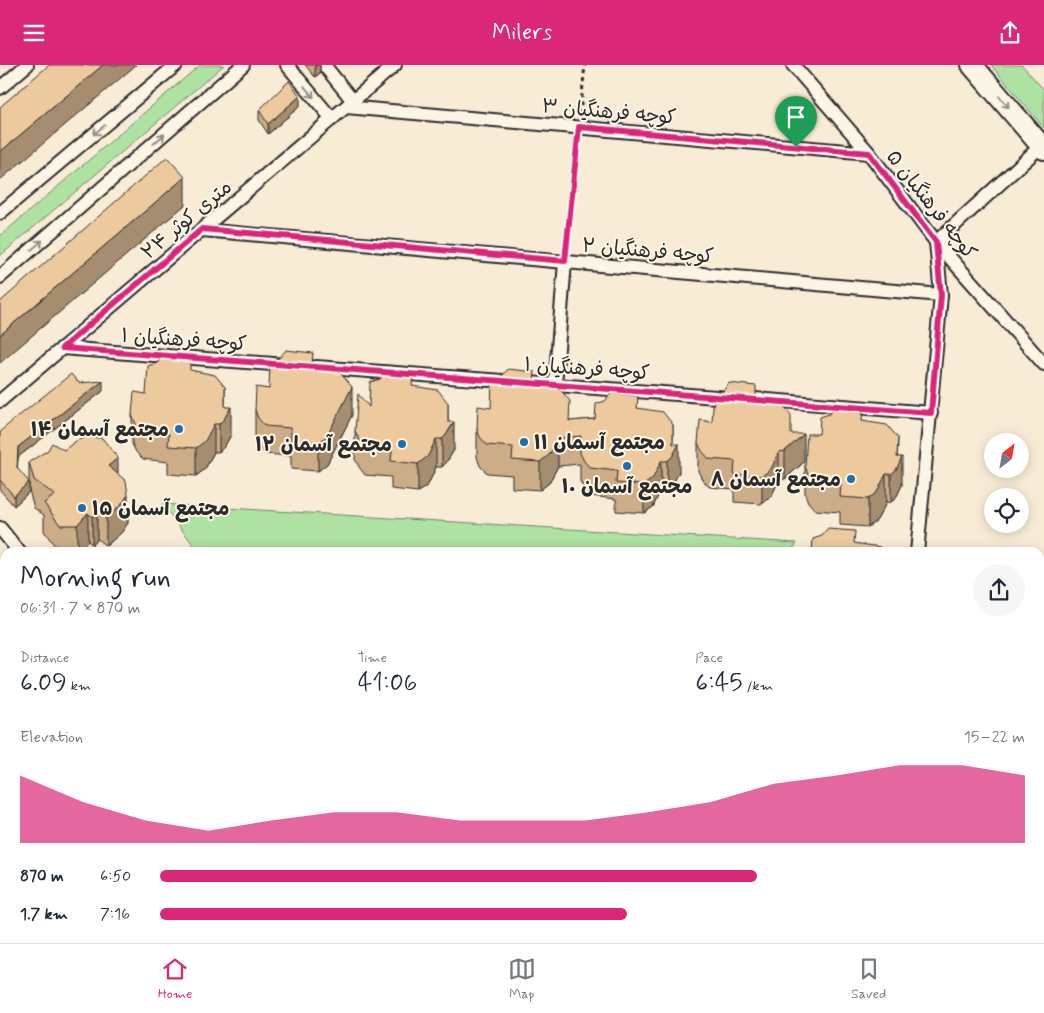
<!DOCTYPE html>
<html lang="en">
<head>
<meta charset="utf-8">
<style>
	body { margin:0; font-family:Mynerve,"Playpen Sans Arabic",sans-serif; background:#f6f6f7; color:#1f2937; height:100vh; display:flex; flex-direction:column; font-size:19px; white-space:nowrap }
	* { box-sizing:border-box; margin:0 }
	p { font-size:16px; color:#747a83 }
	.icon { flex:none; width:28px; height:28px; fill:none; stroke:currentColor; stroke-width:2; stroke-linecap:round; stroke-linejoin:round }
	.map { position:relative; flex:1; overflow:hidden }
	.drawer { position:absolute; left:0px; top:482px; width:1045px; height:396px; display:flex; flex-direction:column; background:#fff; border-radius:15px 15px 0 0; box-shadow:0 2px 12px #0003 }
	.drawer>* { flex:none }
	.needle { width:32px; rotate:31deg }
	.controls { position:absolute; left:984px; top:368px; display:grid; gap:10px }
	.controls a { display:grid; place-items:center; width:45px; height:45px; border-radius:50%; background:#fff; box-shadow:0 2px 12px #0003; font-size:25px }
	.pin { position:absolute; display:grid; place-items:center; width:42px; height:42px; color:#fff; margin:-51px -21px; border-radius:50% 50% 50% 0; rotate:-45deg; box-shadow:0 0 5px #0007 }
	.pin .icon { rotate:45deg }
	.round { display:grid; place-items:center; flex:none; width:52px; height:52px; border-radius:26px; background:#f6f6f7 }
	.overview { display:flex; align-items:center; justify-content:space-between; height:85px; padding:0 20px }
	h1 { font-size:28px; font-weight:600; line-height:38px }
	.metrics { display:grid; grid-template-columns:repeat(3,1fr); gap:8px; height:85px; padding:5px 20px }
	.metrics div { display:grid; align-content:center }
	.metrics b { font-size:25px; font-weight:600 }
	.metrics small { font-size:14px; font-weight:400 }
	.metrics p { font-size:14px }
	.chart { height:140px; padding:10px 20px }
	.chart p { display:flex; justify-content:space-between }
	.chart svg { width:100%; height:90px; margin-top:5px; fill:#db2777; opacity:.7 }
	ul { padding:0 20px; list-style:none; font-size:16px }
	li { display:grid; grid-template-columns:80px 60px 1fr; align-items:center; height:38px }
	li i { height:12px; border-radius:6px; background:#db2777 }
	header { display:flex; justify-content:space-between; align-items:center; height:65px; padding:0 20px; background:#db2777; color:#fff; font-size:22px; font-weight:600 }
	.tabs { display:flex; justify-content:space-around; align-items:center; height:70px; border-top:1px solid #e0e1e3; background:#fff; font-size:14px; color:#747a83 }
	.tabs a { display:grid; justify-items:center; gap:2px }
	.tabs .on { color:#db2777 }
	.map>svg:first-child { display:block }
</style>
</head>
<body>
<header><svg class="icon" aria-label="menu" viewBox="0 0 24 24"><path d="M4 6h16M4 12h16M4 18h16"/></svg>Milers<svg class="icon" aria-label="share" viewBox="0 0 24 24"><path d="M12 15V3M7 8l5-5 5 5M5 13v7h14v-7"/></svg></header>
<div class="map">
<svg width="1044" height="878" viewBox="0 0 1044 878">
	<rect width="100%" height="100%" fill="#f9ecd7"/>
	<filter id="ink" filterUnits="userSpaceOnUse"><feTurbulence type="fractalNoise" baseFrequency=".02" numOctaves="2"/><feDisplacementMap in="SourceGraphic" scale="10" xChannelSelector="R" yChannelSelector="G"/><feConvolveMatrix kernelMatrix="1 2 1 2 8 2 1 2 1" color-interpolation-filters="sRGB"/></filter>
	<g filter="url(#ink)">
		<!-- green -->
		<g fill="#aee2a3" stroke="#6c8667">
			<path d="M 200,0 L 224,0 L 0,191 L 0,171 Z"/>
			<path d="M 991,0 L 1022,0 L 1044,25 L 1044,63 Z"/>
			<path d="M 162,439 L 797,478 L 790,488 L 199,487 Z"/>
		</g>
		<g fill="none" stroke-linecap="round" stroke-linejoin="round">
			<!-- street casing -->
			<g stroke="#2b2b2b" stroke-width="16">
				<g id="street">
					<path d="M 287,0 L 332,54"/>
					<path d="M 324,0 L 353,36"/>
					<path d="M 793,0 L 869,88 L 936,177 L 1044,299"/>
					<path d="M 0,23 L 27,0"/>
					<path d="M 346,42 L 869,88"/>
					<path d="M 0,148 L 176,0"/>
					<path d="M 202,165 L 941,230"/>
					<path d="M 0,212 L 243,0"/>
					<path d="M 62,283 L 286,300"/>
					<path d="M 316,302 L 730,333"/>
					<path d="M 555,320 L 565,197"/>
					<path d="M 755,334 L 931,348"/>
					<path d="M 0,336 L 395,0"/>
					<path d="M 0,463 L 20,488"/>
					<path d="M 917,488 L 941,230 L 936,177 L 1041,81"/>
					<path d="M 0,648 L 5,652"/>
					<path d="M 1040,721 L 1044,721"/>
					<path d="M 1040,847 L 1044,848"/>
					<path d="M 0,857 L 5,862"/>
					<path d="M 15,874 L 19,878"/>
					<path d="M 202,874 L 205,878"/>
					<path d="M 331,874 L 334,878"/>
					<path d="M 120,878 L 125,874"/>
					<path d="M 508,878 L 509,874"/>
					<path d="M 747,878 L 747,874"/>
					<path d="M 881,878 L 881,874"/>
					<path d="M 1003,878 L 1004,874"/>
				</g>
			</g>
			<!-- primary casing -->
			<g stroke="#2b2b2b" stroke-width="24">
				<path id="primary" d="M 972,0 L 1044,84"/>
			</g>
			<!-- path -->
			<g stroke="#2b2b2b" stroke-width="3" stroke-dasharray="4 4" stroke-linecap="butt">
				<path d="M 580,49 L 585,0"/>
				<path d="M 566,183 L 578,75"/>
			</g>
			<!-- street -->
			<use href="#street" stroke="#fcf5e5" stroke-width="12"/>
			<!-- primary -->
			<use href="#primary" stroke="#fcf5e5" stroke-width="20"/>
		</g>
		<!-- wall -->
		<g fill="#ccad88" stroke="#2b2b2b">
			<path d="M 305,0 L 320,0 L 320,8 L 315,12 Z"/>
			<path d="M 300,41 L 268,69 L 259,55 L 259,45 Z"/>
			<path d="M 313,300 L 352,350 L 327,399 L 318,406 L 291,404 L 291,391 L 265,389 L 258,381 L 255,373 L 255,345 L 269,324 Z"/>
			<path d="M 190,305 L 225,342 L 231,370 L 224,382 L 219,387 L 214,387 L 205,404 L 196,411 L 168,409 L 168,397 L 143,394 L 136,387 L 132,379 L 132,350 L 146,329 Z"/>
			<path d="M 79,318 L 103,326 L 18,392 L 17,403 L 29,427 L 14,441 L 0,425 L 0,368 Z"/>
			<path d="M 535,319 L 570,356 L 595,354 L 638,343 L 673,379 L 679,407 L 672,420 L 667,424 L 661,424 L 653,442 L 644,448 L 616,446 L 616,434 L 590,431 L 584,424 L 580,416 L 580,399 L 558,401 L 549,418 L 540,425 L 512,423 L 512,410 L 487,408 L 480,401 L 477,392 L 477,364 L 491,343 Z"/>
			<path d="M 413,321 L 448,357 L 454,385 L 446,398 L 442,402 L 436,402 L 428,420 L 418,427 L 391,424 L 391,412 L 365,410 L 359,402 L 355,394 L 355,366 L 369,342 Z"/>
			<path d="M 756,333 L 791,369 L 804,397 L 785,414 L 779,415 L 771,432 L 762,439 L 734,437 L 734,424 L 709,422 L 702,414 L 698,406 L 698,378 L 712,357 Z"/>
			<path d="M 863,356 L 898,392 L 902,420 L 896,433 L 891,437 L 886,438 L 877,455 L 868,462 L 840,460 L 840,447 L 815,445 L 808,437 L 805,429 L 805,401 L 819,369 Z"/>
			<path d="M 64,385 L 118,410 L 128,458 L 121,468 L 106,481 L 97,474 L 92,480 L 88,476 L 77,488 L 60,488 L 44,466 L 44,450 L 34,443 L 29,425 L 29,397 Z"/>
			<path d="M 5,506 L 5,621 L 0,617 L 0,511 Z"/>
		</g>
		<!-- shaded-wall -->
		<g fill="#a68d6f" stroke="#2b2b2b">
			<path d="M 103,0 L 136,0 L 0,115 L 0,87 Z"/>
			<path d="M 315,0 L 320,0 L 320,8 L 315,12 Z"/>
			<path d="M 300,31 L 300,41 L 268,69 L 268,59 Z"/>
			<path d="M 185,112 L 185,140 L 0,298 L 0,270 Z"/>
			<path d="M 103,316 L 103,326 L 18,392 L 17,413 L 18,382 Z"/>
			<path d="M 225,322 L 225,352 L 231,342 L 231,370 L 224,382 L 219,387 L 219,359 Z"/>
			<path d="M 352,322 L 352,350 L 327,399 L 318,406 L 318,378 Z"/>
			<path d="M 448,338 L 448,367 L 454,357 L 454,385 L 446,398 L 442,402 L 442,374 Z"/>
			<path d="M 214,359 L 214,387 L 205,404 L 196,411 L 196,383 Z"/>
			<path d="M 673,360 L 673,389 L 679,379 L 679,407 L 672,420 L 667,424 L 667,396 Z"/>
			<path d="M 804,369 L 804,397 L 785,414 L 785,386 Z"/>
			<path d="M 558,373 L 558,401 L 549,418 L 540,425 L 540,397 Z"/>
			<path d="M 898,373 L 897,402 L 902,392 L 902,420 L 896,433 L 891,437 L 891,409 Z"/>
			<path d="M 436,374 L 436,402 L 428,420 L 418,427 L 418,399 Z"/>
			<path d="M 779,387 L 779,415 L 771,432 L 762,439 L 762,411 Z"/>
			<path d="M 118,393 L 118,421 L 108,401 Z"/>
			<path d="M 661,396 L 661,424 L 653,442 L 644,448 L 644,420 Z"/>
			<path d="M 886,409 L 886,438 L 877,455 L 868,462 L 868,434 Z"/>
			<path d="M 29,417 L 29,427 L 14,441 L 14,431 Z"/>
			<path d="M 128,430 L 128,458 L 121,468 L 106,481 L 106,453 Z"/>
			<path d="M 97,446 L 97,474 L 92,480 L 92,452 Z"/>
			<path d="M 88,448 L 88,476 L 77,488 L 77,460 Z"/>
		</g>
		<!-- building -->
		<g fill="#edc99e" stroke="#2b2b2b">
			<path d="M 49,0 L 103,0 L 0,87 L 0,42 Z"/>
			<path d="M 289,16 L 300,31 L 268,59 L 259,45 Z"/>
			<path d="M 167,92 L 185,112 L 0,270 L 0,237 Z"/>
			<path d="M 286,285 L 313,288 L 312,300 L 337,304 L 352,322 L 327,371 L 318,378 L 291,376 L 291,363 L 265,361 L 258,353 L 255,345 L 256,322 L 269,324 L 270,296 L 279,293 Z"/>
			<path d="M 163,291 L 190,294 L 190,305 L 215,310 L 225,322 L 225,342 L 231,342 L 224,354 L 219,359 L 214,359 L 205,376 L 196,383 L 168,381 L 169,369 L 143,366 L 136,359 L 132,350 L 134,327 L 146,329 L 148,301 L 157,298 Z"/>
			<path d="M 508,304 L 535,307 L 534,319 L 559,323 L 570,336 L 569,356 L 595,354 L 596,339 L 605,336 L 611,328 L 638,331 L 637,343 L 663,347 L 673,360 L 673,379 L 679,379 L 672,392 L 667,396 L 661,396 L 653,413 L 644,420 L 616,418 L 617,406 L 590,403 L 584,396 L 580,388 L 581,371 L 558,373 L 549,390 L 540,397 L 512,395 L 513,382 L 487,380 L 480,372 L 477,364 L 478,341 L 491,343 L 492,315 L 501,312 Z"/>
			<path d="M 386,306 L 413,309 L 412,321 L 438,325 L 448,338 L 448,357 L 454,357 L 446,370 L 442,374 L 436,374 L 428,391 L 418,399 L 391,396 L 392,384 L 365,382 L 359,374 L 355,366 L 358,329 L 369,342 L 370,317 L 380,314 Z"/>
			<path d="M 71,309 L 79,318 L 103,316 L 18,382 L 17,403 L 29,417 L 14,431 L 0,415 L 0,368 L 4,363 Z"/>
			<path d="M 729,318 L 756,321 L 756,333 L 781,337 L 791,350 L 791,369 L 804,369 L 785,386 L 779,387 L 771,404 L 762,411 L 734,409 L 735,396 L 709,394 L 702,386 L 698,378 L 700,355 L 712,357 L 714,329 L 723,326 Z"/>
			<path d="M 836,341 L 863,344 L 862,356 L 887,360 L 898,373 L 897,392 L 902,392 L 896,405 L 891,409 L 886,409 L 877,427 L 868,434 L 840,432 L 841,419 L 815,417 L 808,409 L 805,401 L 807,369 L 819,369 L 820,352 L 829,349 Z"/>
			<path d="M 86,372 L 102,373 L 118,393 L 108,401 L 126,416 L 128,430 L 121,440 L 106,453 L 97,446 L 92,452 L 88,448 L 77,460 L 60,460 L 44,438 L 55,430 L 34,415 L 29,397 L 48,385 L 52,378 L 64,385 L 76,376 Z"/>
			<path d="M 828,464 L 855,466 L 854,478 L 880,482 L 884,488 L 812,488 L 813,474 L 822,471 Z"/>
			<path d="M 5,506 L 5,583 L 0,579 L 0,511 Z"/>
		</g>
		<!-- one-way arrows -->
		<defs><path id="oneway-shaft" d="M-6 0H5M1.5-3L5.5 0L1.5 3" fill="none" stroke-width="1.6" stroke-linecap="round" stroke-linejoin="round" transform="scale(1.25)"/></defs>
		<g stroke="#949088">
			<use href="#oneway-shaft" transform="translate(309 27) rotate(50)"/>
			<use href="#oneway-shaft" transform="translate(1004 37) rotate(49)"/>
			<use href="#oneway-shaft" transform="translate(99 65) rotate(140)"/>
			<use href="#oneway-shaft" transform="translate(159 74) rotate(-41)"/>
			<use href="#oneway-shaft" transform="translate(37 180) rotate(-41)"/>
		</g>
	</g>
	<g fill="none" stroke-linecap="round" stroke-linejoin="round" filter="url(#ink)">
		<!-- route casing -->
		<g stroke="#fff" stroke-width="10">
			<path id="route" d="M 579,62 L 869,88 L 936,177 L 941,230 L 931,348 L 62,283 L 202,164 L 565,196 Z"/>
		</g>
		<!-- route -->
		<use href="#route" stroke="#db2777" stroke-width="6"/>
	</g>
	<!-- markers -->
	<g fill="#1f6fb2" stroke="#fcf5e5" stroke-width="2">
		<circle cx="179" cy="364" r="5"/>
		<circle cx="524" cy="377" r="5"/>
		<circle cx="402" cy="379" r="5"/>
		<circle cx="627" cy="401" r="5"/>
		<circle cx="851" cy="414" r="5"/>
		<circle cx="82" cy="443" r="5"/>
	</g>
	<g text-anchor="middle" stroke-width="4" stroke-linejoin="round" paint-order="stroke">
		<!-- street labels -->
		<g font-size="20" fill="#2b2b2b" stroke="#fcf5e5">
			<text transform="translate(609 46) rotate(5)" y="7">کوچه فرهنگیان ۳</text>
			<text transform="translate(932 139) rotate(52)" y="7">کوچه فرهنگیان ۵</text>
			<text transform="translate(186 154) rotate(-40)" y="7">۲۴ متری کوثر</text>
			<text transform="translate(648 185) rotate(5)" y="7">کوچه فرهنگیان ۲</text>
			<text transform="translate(184 274) rotate(4)" y="7">کوچه فرهنگیان ۱</text>
			<text transform="translate(587 303) rotate(4)" y="7">کوچه فرهنگیان ۱</text>
		</g>
		<!-- poi labels -->
		<g font-size="20" font-weight="bold" fill="#2b2b2b" stroke="#fcf5e5" text-anchor="end">
			<text x="169" y="371">مجتمع آسمان ۱۴</text>
			<text x="534" y="384" text-anchor="start">مجتمع آسمان ۱۱</text>
			<text x="392" y="386">مجتمع آسمان ۱۲</text>
			<text x="841" y="421">مجتمع آسمان ۸</text>
			<text x="627" y="428" text-anchor="middle">مجتمع آسمان ۱۰</text>
			<text x="92" y="450" text-anchor="start">مجتمع آسمان ۱۵</text>
		</g>
	</g>
</svg>
<div class="controls">
<a><svg class="needle" viewBox="-14 -14 28 28"><path d="M0-13l5 13h-10z" fill="#e53935"/><path d="M0 13l5-13h-10z" fill="#747a83"/></svg></a>
<a><svg class="icon" aria-label="locate" viewBox="0 0 24 24"><circle cx="12" cy="12" r="6"/><path d="M12 2v4M12 18v4M2 12h4M18 12h4"/></svg></a>
</div>
<div class="pin" style="left:796px;top:82px;background:#1e9e55"><svg class="icon" aria-label="arrive" viewBox="0 0 24 24"><path d="M6 21V4h12l-3 4 3 4H6"/></svg></div>
<section class="drawer">
<div class="overview"><div><h1>Morning run</h1><p>06:31 · 7 × 870 m</p></div><a class="round"><svg class="icon" aria-label="share" viewBox="0 0 24 24"><path d="M12 15V3M7 8l5-5 5 5M5 13v7h14v-7"/></svg></a></div>
<div class="metrics">
<div><p>Distance</p><b>6.09<small> km</small></b></div>
<div><p>Time</p><b>41:06</b></div>
<div><p>Pace</p><b>6:45<small> /km</small></b></div>
</div>
<div class="chart"><p><span>Elevation</span>15–22 m</p>
<svg viewBox="0 0 160 44" preserveAspectRatio="none"><path d="M0 44V11L10 24L20 33L30 38L40 33L50 29L60 29L70 33L80 33L90 33L100 29L110 24L120 15L130 11L140 6L150 6L160 11V44z"/></svg>
</div>
<ul>
<li><b>870 m</b>6:50<i style="width:69%"></i></li>
<li><b>1.7 km</b>7:16<i style="width:54%"></i></li>
</ul>
</section>
</div>
<nav class="tabs">
<a class="on"><svg class="icon" aria-label="home" viewBox="0 0 24 24"><path d="M3 11l9-7 9 7M6 9v11h12V9"/></svg>Home</a>
<a><svg class="icon" aria-label="map" viewBox="0 0 24 24"><path d="M3 6l6-2 6 2 6-2v14l-6 2-6-2-6 2zM9 4v14M15 6v14"/></svg>Map</a>
<a><svg class="icon" aria-label="saved" viewBox="0 0 24 24"><path d="M7 4h10v16l-5-4-5 4z"/></svg>Saved</a>
</nav>
</body>
</html>
